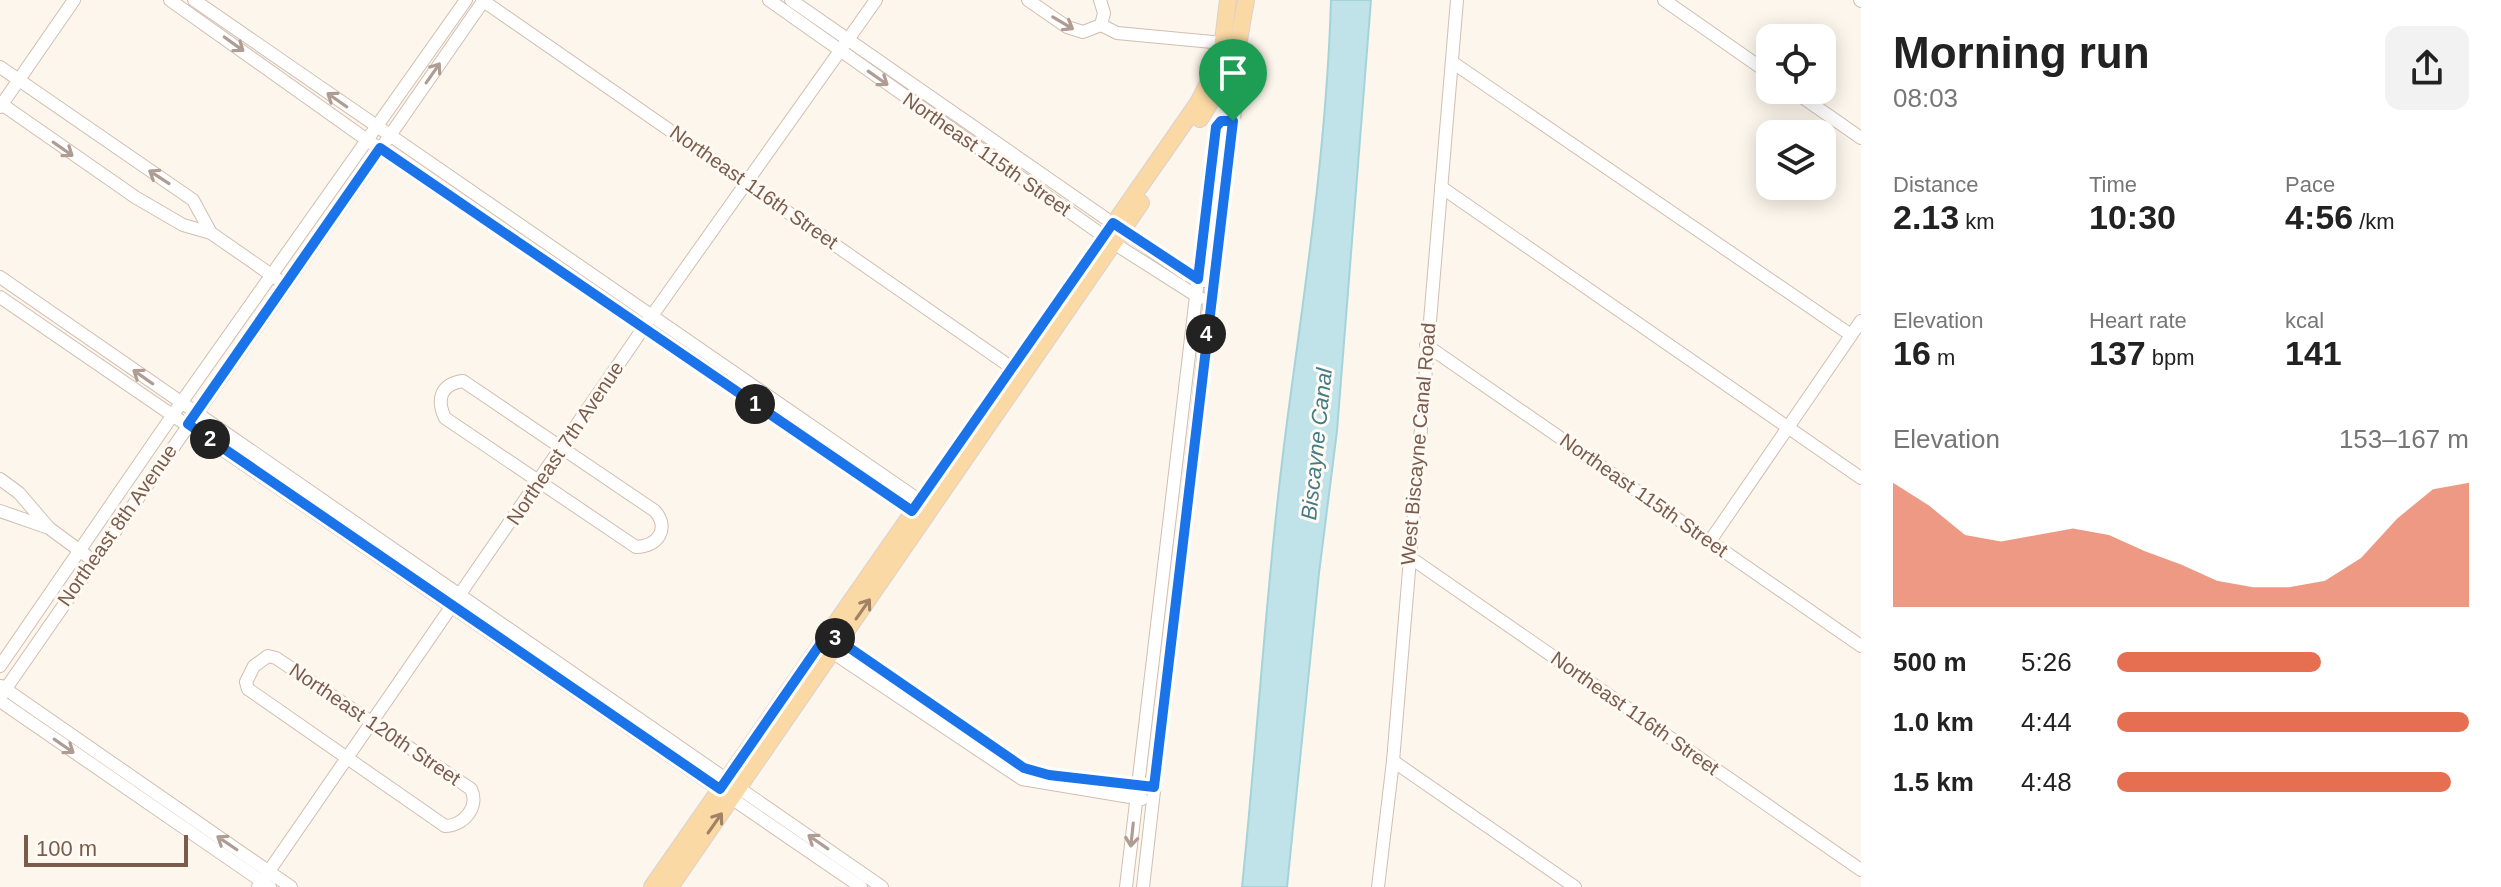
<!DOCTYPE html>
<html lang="en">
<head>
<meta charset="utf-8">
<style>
	body { margin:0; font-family:Helvetica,sans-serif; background:#f2f2f2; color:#222; height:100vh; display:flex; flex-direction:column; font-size:30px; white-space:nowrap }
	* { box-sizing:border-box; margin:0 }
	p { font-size:26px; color:#767676 }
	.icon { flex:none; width:44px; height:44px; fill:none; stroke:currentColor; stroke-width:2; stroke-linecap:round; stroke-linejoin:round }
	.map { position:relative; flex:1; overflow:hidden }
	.sheet { display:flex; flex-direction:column; background:#fff; width:640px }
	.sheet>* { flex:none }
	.buttons { position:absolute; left:1756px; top:24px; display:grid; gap:16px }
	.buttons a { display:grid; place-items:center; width:80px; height:80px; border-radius:16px; background:#fff; box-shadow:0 4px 20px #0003; font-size:40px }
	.scale { position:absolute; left:24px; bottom:20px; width:164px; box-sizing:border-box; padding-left:8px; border:4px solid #7a5c4d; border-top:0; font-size:22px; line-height:28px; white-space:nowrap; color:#7a5c4d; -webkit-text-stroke:6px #fffaf3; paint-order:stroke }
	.pin { position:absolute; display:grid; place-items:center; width:68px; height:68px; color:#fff; margin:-82px -34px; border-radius:50% 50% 50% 0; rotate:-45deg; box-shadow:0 0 8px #0007 }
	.pin .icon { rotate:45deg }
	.km { position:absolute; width:40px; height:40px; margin:-20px; border-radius:50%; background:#222; color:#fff; font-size:22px; line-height:40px; text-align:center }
	.round { display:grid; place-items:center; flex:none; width:84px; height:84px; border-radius:16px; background:#f2f2f2 }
	.headline { display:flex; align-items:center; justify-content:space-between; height:136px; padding:0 32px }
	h1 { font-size:44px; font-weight:700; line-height:60px }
	.metrics { display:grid; grid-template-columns:repeat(3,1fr); gap:12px; height:136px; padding:8px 32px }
	.metrics div { display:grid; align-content:center }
	.metrics b { font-size:34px; font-weight:700 }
	.metrics small { font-size:22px; font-weight:400 }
	.metrics p { font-size:22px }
	.chart { height:224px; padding:16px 32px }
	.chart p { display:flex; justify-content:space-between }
	.chart svg { width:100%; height:144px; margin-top:8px; fill:#e76f51; opacity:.7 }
	ul { padding:0 32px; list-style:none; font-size:26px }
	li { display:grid; grid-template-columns:128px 96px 1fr; align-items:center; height:60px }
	li i { height:20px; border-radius:10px; background:#e76f51 }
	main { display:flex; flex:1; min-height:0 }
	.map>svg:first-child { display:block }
</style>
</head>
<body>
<main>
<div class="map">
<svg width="1861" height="887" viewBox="0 0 1861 887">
	<rect width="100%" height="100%" fill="#fdf6ec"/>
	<!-- water -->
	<path fill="#bfe3e8" stroke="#a5d3da" stroke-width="2" d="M 1331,0 L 1371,0 L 1337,431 L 1319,573 L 1287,887 L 1242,887 C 1259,722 1268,556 1291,392 C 1309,260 1327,133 1331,0 Z"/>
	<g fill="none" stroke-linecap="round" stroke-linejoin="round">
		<!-- minor casing -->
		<g stroke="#d1beb0" stroke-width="14">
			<g id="minor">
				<path d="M 170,0 L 367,140 L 918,515"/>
				<path d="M 194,0 L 926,505"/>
				<path d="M 482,0 L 1018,372"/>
				<path d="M 769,0 L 1115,244 L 1200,298"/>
				<path d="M 791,0 L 1187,275 L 1205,281"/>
				<path d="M 1028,0 L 1067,27 L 1083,32 L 1101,25 L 1104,13 L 1100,0"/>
				<path d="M 1664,0 L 1770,74"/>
				<path d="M 1860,0 L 1861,1"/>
				<path d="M 1101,25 L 1117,33 L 1223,43"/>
				<path d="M 1452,62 L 1851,335"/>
				<path d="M 0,67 L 193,200 L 211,233"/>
				<path d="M 1792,90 L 1861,138"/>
				<path d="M 0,103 L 135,197 L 183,225 L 211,233 L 280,281"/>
				<path d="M 0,107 L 74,0"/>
				<path d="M 1441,187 L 1861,478"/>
				<path d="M 0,277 L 882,887"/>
				<path d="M 0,297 L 861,887"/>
				<path d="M 1426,345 L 1861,646"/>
				<path d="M 463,381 L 655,511 C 670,529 658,546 636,547 L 445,418 C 436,399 441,384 463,381 Z"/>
				<path d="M 0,479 L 19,493 L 49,528 L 87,556"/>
				<path d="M 0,511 L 46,527"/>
				<path d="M 1710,541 L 1861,321"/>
				<path d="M 1408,556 L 1861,870"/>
				<path d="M 834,637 L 1024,768 L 1049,775 L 1145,786"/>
				<path d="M 826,648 L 1022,779 L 1142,799"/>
				<path d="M 268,656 L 276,658 L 471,789 C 480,807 463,826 445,826 L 248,689 L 246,682 L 254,666 Z"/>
				<path d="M 0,666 L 181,403 L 466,0"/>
				<path d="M 1,686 L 291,887"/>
				<path d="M 0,697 L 484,0"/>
				<path d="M 0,701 L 270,887"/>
				<path d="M 1393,761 L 1575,887"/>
				<path d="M 258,887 L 651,317 L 876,0"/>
				<path d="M 1126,887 L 1216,127 L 1221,121 L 1233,121"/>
				<path d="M 1143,887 L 1210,301 L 1240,73 L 1239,56"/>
				<path d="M 1378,887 L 1393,761 L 1457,0"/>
			</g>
		</g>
		<!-- major casing -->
		<g stroke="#dad1cd" stroke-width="18">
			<g id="major">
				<path d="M 1200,119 L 1235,63 L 1246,0"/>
				<path d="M 652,887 L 1198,103 L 1221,57 L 1228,0"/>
				<path d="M 670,887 L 1141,203"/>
			</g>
		</g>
		<!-- minor -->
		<use href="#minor" stroke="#fff" stroke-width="12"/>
		<!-- major -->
		<use href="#major" stroke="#fbd9a5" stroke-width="16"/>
	</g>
	<!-- one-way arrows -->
	<defs><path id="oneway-shaft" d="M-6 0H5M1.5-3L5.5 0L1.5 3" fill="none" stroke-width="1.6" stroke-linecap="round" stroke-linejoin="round" transform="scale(2)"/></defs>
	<g stroke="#af9d94">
		<use href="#oneway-shaft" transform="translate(1063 23) rotate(31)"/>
		<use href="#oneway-shaft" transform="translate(234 44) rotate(36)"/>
		<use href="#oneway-shaft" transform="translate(433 73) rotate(-55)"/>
		<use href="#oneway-shaft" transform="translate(878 78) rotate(35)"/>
		<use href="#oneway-shaft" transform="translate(337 100) rotate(-145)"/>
		<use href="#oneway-shaft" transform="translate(63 149) rotate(35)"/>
		<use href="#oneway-shaft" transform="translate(159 177) rotate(-147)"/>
		<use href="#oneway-shaft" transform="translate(143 377) rotate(-145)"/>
		<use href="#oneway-shaft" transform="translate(64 746) rotate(35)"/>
		<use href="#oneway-shaft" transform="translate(1132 835) rotate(96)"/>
		<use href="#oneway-shaft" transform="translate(818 842) rotate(-145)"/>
		<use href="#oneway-shaft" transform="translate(227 843) rotate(-146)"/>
	</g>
	<g stroke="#a18267">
		<use href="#oneway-shaft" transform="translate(863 609) rotate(-55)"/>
		<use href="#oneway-shaft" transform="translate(715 823) rotate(-55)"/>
	</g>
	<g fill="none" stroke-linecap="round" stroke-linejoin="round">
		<!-- route casing -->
		<g stroke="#fff" stroke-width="16">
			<path id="route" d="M 1221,121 L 1233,121 L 1154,787 L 1049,775 L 1024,768 L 828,633 L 720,789 L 188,424 L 380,148 L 912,511 L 1113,223 L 1198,279 L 1216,127 Z"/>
		</g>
		<!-- route -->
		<use href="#route" stroke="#1a73e8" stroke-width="10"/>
	</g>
	<g text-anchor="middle" stroke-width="6" stroke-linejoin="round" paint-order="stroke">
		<!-- street labels -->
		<g font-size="20" fill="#7a5c4d" stroke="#fffaf3">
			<text transform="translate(987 154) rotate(35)" y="7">Northeast 115th Street</text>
			<text transform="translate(754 187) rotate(35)" y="7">Northeast 116th Street</text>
			<text transform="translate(565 443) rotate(-56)" y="7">Northeast 7th Avenue</text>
			<text transform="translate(1418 444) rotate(-85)" y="7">West Biscayne Canal Road</text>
			<text transform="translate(1644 495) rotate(35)" y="7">Northeast 115th Street</text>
			<text transform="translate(117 525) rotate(-55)" y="7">Northeast 8th Avenue</text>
			<text transform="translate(1635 713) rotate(35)" y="7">Northeast 116th Street</text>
			<text transform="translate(375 724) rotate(34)" y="7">Northeast 120th Street</text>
		</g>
		<!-- water labels -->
		<g font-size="22" font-style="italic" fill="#437c86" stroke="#fffaf3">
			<text transform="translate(1316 444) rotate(-84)" y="8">Biscayne Canal</text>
		</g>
	</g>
</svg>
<div class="buttons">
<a><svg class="icon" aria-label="locate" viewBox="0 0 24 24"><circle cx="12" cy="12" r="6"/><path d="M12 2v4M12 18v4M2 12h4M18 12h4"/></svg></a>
<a><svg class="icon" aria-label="layers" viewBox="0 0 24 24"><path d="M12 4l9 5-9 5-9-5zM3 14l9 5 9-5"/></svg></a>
</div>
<div class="scale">100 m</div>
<div class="pin" style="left:1233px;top:121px;background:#1e9e55"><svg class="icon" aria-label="arrive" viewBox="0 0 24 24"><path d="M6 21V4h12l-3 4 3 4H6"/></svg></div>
<b class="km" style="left:755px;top:404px">1</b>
<b class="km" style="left:210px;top:439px">2</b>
<b class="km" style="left:835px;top:638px">3</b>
<b class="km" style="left:1206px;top:334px">4</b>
</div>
<section class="sheet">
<div class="headline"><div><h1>Morning run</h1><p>08:03</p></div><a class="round"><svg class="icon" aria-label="share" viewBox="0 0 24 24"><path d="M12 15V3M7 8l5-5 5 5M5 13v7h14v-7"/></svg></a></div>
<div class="metrics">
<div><p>Distance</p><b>2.13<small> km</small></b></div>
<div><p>Time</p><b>10:30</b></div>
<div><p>Pace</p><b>4:56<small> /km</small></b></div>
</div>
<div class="metrics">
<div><p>Elevation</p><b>16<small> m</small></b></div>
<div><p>Heart rate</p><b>137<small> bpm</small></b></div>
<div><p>kcal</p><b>141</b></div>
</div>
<div class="chart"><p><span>Elevation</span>153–167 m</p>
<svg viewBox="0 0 160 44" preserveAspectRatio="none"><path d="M0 44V6L10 13L20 22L30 24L40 22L50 20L60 22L70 27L80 31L90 36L100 38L110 38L120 36L130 29L140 17L150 8L160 6V44z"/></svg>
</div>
<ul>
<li><b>500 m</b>5:26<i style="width:58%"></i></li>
<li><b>1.0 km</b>4:44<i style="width:100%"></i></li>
<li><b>1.5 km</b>4:48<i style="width:95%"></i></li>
</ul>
</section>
</main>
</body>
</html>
